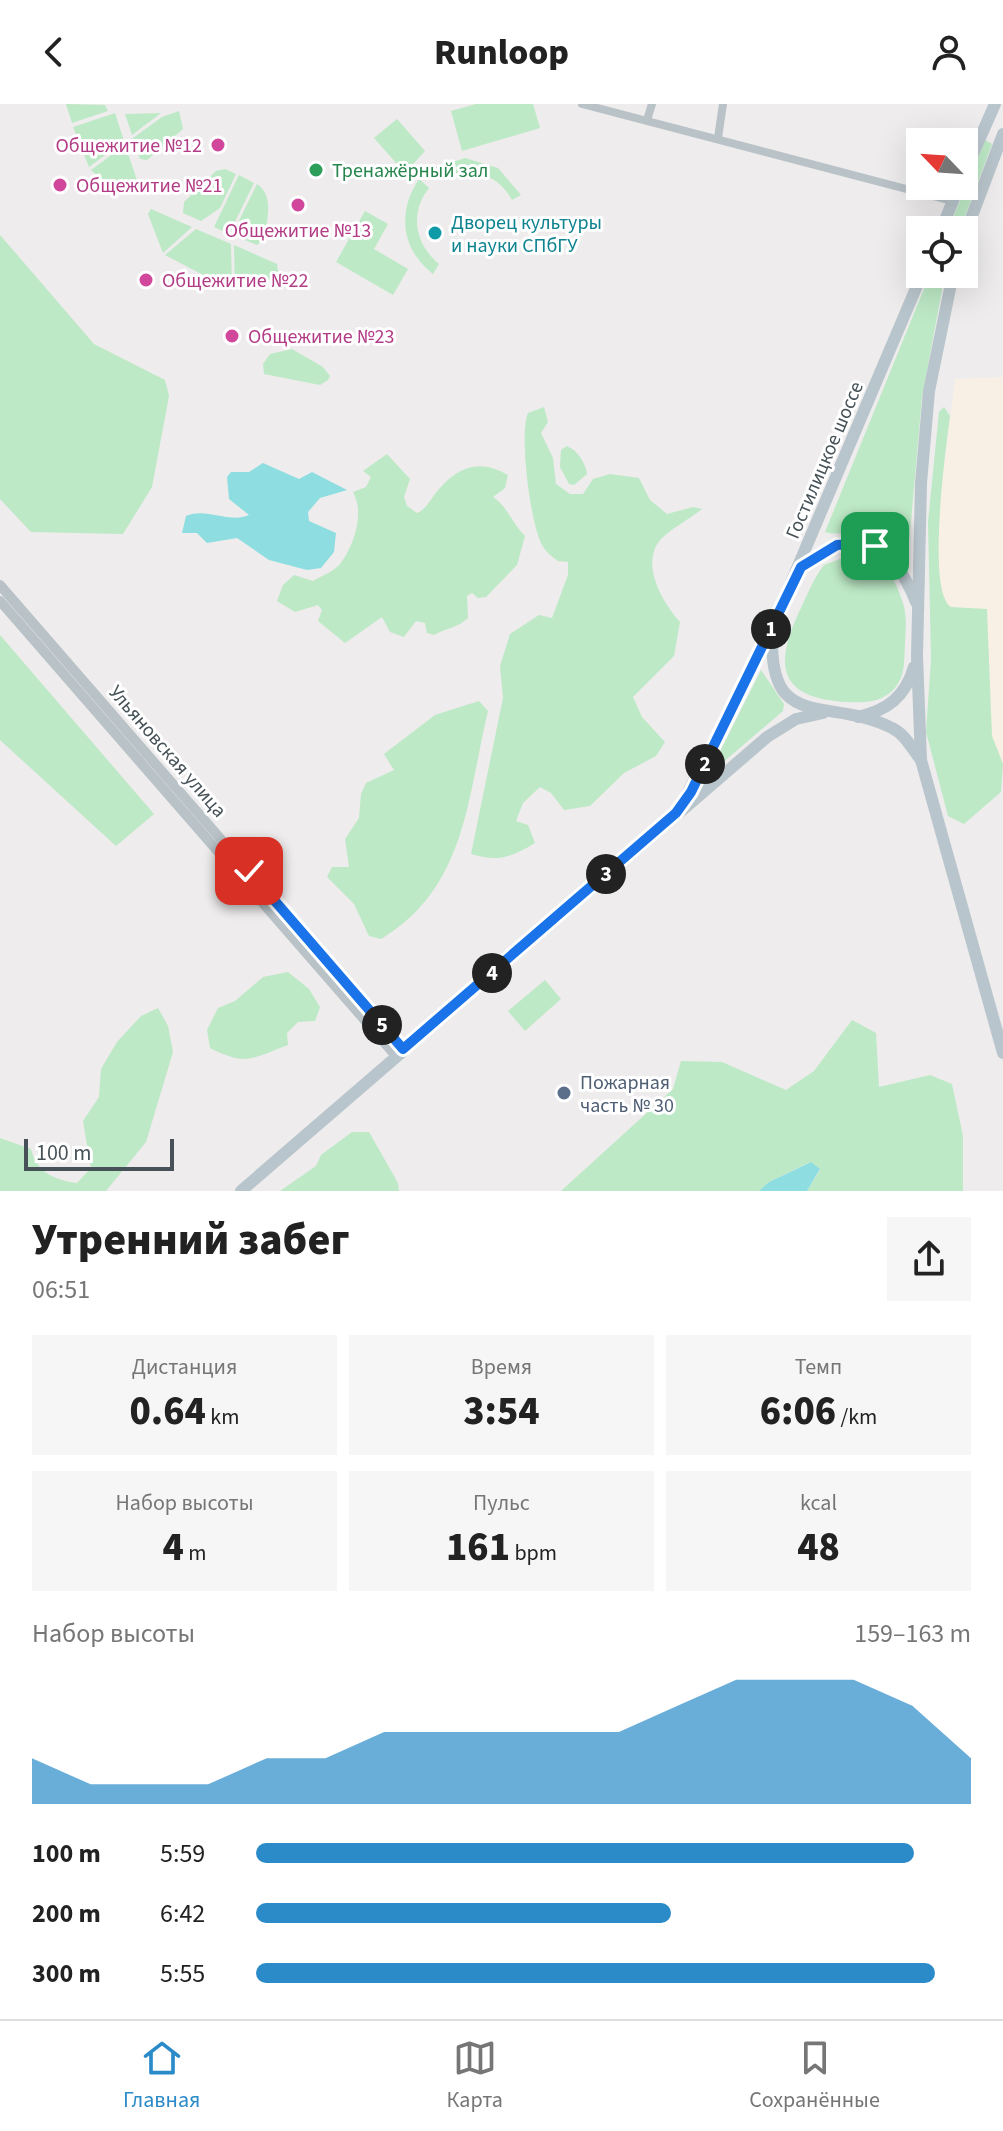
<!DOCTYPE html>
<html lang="ru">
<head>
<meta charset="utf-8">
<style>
	body { margin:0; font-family:"Source Sans 3",sans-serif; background:#f6f6f6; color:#222; height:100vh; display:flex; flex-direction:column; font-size:30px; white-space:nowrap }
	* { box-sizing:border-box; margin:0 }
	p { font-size:26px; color:#767676 }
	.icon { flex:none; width:44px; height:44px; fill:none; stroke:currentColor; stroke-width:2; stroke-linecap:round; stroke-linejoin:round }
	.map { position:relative; height:1087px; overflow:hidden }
	.details { display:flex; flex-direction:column; background:#fff; flex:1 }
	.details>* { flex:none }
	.needle { width:52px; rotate:295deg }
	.controls { position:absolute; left:906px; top:24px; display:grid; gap:16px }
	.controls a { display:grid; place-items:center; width:72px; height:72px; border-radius:0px; background:#fff; box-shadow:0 8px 32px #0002; font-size:40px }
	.scale { position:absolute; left:24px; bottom:20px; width:150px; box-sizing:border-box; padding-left:8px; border:4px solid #465257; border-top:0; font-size:22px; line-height:28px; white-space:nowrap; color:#465257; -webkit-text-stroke:6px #fff; paint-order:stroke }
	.pin { position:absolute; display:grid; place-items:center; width:68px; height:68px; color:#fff; margin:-34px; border-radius:16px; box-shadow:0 4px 12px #0006 }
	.km { position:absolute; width:40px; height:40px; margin:-20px; border-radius:50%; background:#222; color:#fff; font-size:22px; line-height:40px; text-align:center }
	.round { display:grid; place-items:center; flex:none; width:84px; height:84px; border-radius:0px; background:#f6f6f6 }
	.head { display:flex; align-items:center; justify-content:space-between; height:136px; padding:0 32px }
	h1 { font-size:44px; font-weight:800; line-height:60px }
	.stats { display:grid; grid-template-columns:repeat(3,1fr); gap:12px; height:136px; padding:8px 32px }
	.stats div { display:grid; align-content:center; border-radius:0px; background:#f6f6f6; text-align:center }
	.stats b { font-size:40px; font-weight:800 }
	.stats small { font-size:22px; font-weight:400 }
	.stats p { font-size:22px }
	.chart { height:224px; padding:16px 32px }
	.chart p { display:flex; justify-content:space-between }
	.chart svg { width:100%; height:144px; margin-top:8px; fill:#2b8bc9; opacity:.7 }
	ul { padding:0 32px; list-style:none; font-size:26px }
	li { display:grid; grid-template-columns:128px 96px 1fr; align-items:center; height:60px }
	li i { height:20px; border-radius:10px; background:#2b8bc9 }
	header { display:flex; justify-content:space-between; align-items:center; height:104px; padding:0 32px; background:#fff; font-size:36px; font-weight:800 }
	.menu { display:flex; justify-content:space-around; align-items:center; height:112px; border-top:2px solid #e0e0e0; background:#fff; font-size:22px; color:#767676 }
	.menu a { display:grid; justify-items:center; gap:4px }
	.menu .on { color:#2b8bc9 }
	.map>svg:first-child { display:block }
</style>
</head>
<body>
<header><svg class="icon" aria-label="back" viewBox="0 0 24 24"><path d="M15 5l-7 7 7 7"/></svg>Runloop<svg class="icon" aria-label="person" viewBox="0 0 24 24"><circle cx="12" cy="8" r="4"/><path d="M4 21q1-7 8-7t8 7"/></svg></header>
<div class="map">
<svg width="1003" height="1087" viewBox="0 0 1003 1087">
	<rect width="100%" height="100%" fill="#eeecec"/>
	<!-- commercial -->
	<path fill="#f9f0e5" d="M 1003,273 L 1003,668 L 941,505 L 933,447 L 955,275 Z"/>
	<!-- green -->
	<g fill="#bde9c6">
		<path d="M 66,0 L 105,1 L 108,7 L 72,19 Z"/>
		<path d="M 476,0 L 533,0 L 540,24 L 462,47 L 451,7 Z"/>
		<path d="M 179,7 L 183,25 L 147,56 L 140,55 L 133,34 L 162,13 Z"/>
		<path d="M 115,9 L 124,37 L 89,63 L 73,23 Z"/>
		<path d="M 161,9 L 132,31 L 125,10 Z"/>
		<path d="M 397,15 L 425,47 L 405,69 L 374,34 Z"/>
		<path d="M 985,36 L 992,40 L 960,126 L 948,126 Z"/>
		<path d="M 125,41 L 139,82 L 136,89 L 100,74 L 91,66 Z"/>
		<path d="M 465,54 L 498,64 L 521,91 L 512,96 C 497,68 466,61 439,75 L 431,65 Z"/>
		<path d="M 225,65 L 236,70 L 220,104 L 201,117 L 183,109 L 184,98 L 216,67 Z"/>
		<path d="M 239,71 L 254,79 L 229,130 L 214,123 Z"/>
		<path d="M 419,75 L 429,84 C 409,109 415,140 439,160 L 433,170 C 401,145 397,108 419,75 Z"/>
		<path d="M 257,80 C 275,92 266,117 265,135 L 257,141 L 232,131 Z"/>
		<path d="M 151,105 L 192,123 L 163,149 L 148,110 Z"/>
		<path d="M 365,107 L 388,120 L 374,145 L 408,165 L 393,191 L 336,158 Z"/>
		<path d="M 196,125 L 231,140 L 232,186 L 165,151 Z"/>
		<path d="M 0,131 L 94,240 L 165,276 L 169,292 L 152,383 L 123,430 L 31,428 L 0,395 Z"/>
		<path d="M 234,141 L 277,160 L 279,173 L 235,186 Z"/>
		<path d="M 930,170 L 945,170 L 922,293 L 909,440 C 895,440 886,430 872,427 C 856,424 840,433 825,428 Z"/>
		<path d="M 292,245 L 323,263 L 330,272 L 328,276 L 320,281 L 264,270 L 263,260 L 270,250 Z"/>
		<path d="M 544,303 L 548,318 L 541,329 L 553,354 L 556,380 L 570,390 L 583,390 L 593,375 L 610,370 L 639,374 L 650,396 L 667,410 L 693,403 L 702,405 C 690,415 670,425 660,436 C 640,461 663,499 680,518 L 674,552 L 633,593 L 642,613 L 665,638 L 656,652 L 624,669 L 590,702 L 564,706 L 551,689 L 540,683 L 523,699 L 516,717 L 528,721 L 535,739 C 510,754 498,758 471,750 L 503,594 L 500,562 L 510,530 L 539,511 L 552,514 L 568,471 L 568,458 L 558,457 C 552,453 544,446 541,439 C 530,416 519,330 528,309 Z"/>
		<path d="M 944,303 L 950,312 C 946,343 926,488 951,503 L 987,505 L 992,632 L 1003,660 L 1001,688 L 964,720 L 948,712 L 926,628 L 931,555 L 928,418 L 939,308 Z"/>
		<path d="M 567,342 C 578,347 585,358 587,370 L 574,381 L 569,380 L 560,363 L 561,346 Z"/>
		<path d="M 387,350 L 410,375 L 404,393 L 407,402 L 417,409 C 426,405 429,398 435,390 C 455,364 478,353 508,371 L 505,384 L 493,393 C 507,402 512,419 525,432 L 517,461 L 486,493 L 478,494 L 472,489 L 467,492 L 468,514 C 457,524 446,524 434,531 L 427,529 L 425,519 L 416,517 L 404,533 L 390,528 L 382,513 L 345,539 L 318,517 L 322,506 L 318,501 L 295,508 L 277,497 L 283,481 L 294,471 L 313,477 C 322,472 334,467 340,460 C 354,442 365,409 353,388 L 366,383 L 371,373 L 363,367 Z"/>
		<path d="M 853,450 C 883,452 893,470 902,496 C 907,509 906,524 905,538 C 904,555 906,572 894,585 C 882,598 865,599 848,598 C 778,595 773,561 801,504 C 808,489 814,474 824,461 Z"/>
		<path d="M 0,531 L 154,710 L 116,742 L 0,636 Z"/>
		<path d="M 761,566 L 784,600 L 783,607 L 714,666 L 712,663 Z"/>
		<path d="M 479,597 L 488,607 C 467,695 466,784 381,835 L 369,832 L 354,800 L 327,773 L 332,763 L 349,763 L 345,735 L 359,714 L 361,690 L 366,679 L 394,666 L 384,650 L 435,611 Z"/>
		<path d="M 288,868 L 309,885 L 320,903 L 315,917 L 298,918 L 287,929 L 288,941 C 251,955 246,962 210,944 L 207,926 L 218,904 L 235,897 L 263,873 Z"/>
		<path d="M 545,876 L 561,895 L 525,927 L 508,907 Z"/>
		<path d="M 158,904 L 168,922 L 173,948 L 146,1038 L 106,1087 L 0,1087 L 0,1034 L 31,1045 C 37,1069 55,1076 77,1079 L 91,1064 L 83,1017 L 99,993 L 101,965 L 117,938 L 141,912 Z"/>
		<path d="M 852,916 L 876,929 L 879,983 L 930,971 L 952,980 L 963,1032 L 963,1087 L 807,1087 L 820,1066 L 810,1058 L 769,1078 L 759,1087 L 561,1087 L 673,985 L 681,957 L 722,958 L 786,986 L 814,967 Z"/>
		<path d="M 352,1028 L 369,1028 L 398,1079 L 399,1087 L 280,1087 L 316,1062 L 321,1051 Z"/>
	</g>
	<!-- water -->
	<g fill="#8edee1">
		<path d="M 263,359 L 299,375 L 312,368 L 347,386 L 320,394 L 308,408 L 309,417 L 336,429 L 334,448 L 321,464 L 307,466 L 269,456 L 237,434 L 207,439 L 197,429 L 182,429 L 186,412 C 207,403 229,420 249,411 L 229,395 L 227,373 L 231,368 L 249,368 Z"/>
		<path d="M 811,1058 L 820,1065 L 807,1087 L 759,1087 L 769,1078 Z"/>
	</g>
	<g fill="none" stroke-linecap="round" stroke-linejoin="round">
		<!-- minor -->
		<g stroke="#b8c2c7" stroke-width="8">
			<path d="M 582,0 L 952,97"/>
			<path d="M 647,16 L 652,0"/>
			<path d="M 718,34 L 723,0"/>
		</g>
		<!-- tertiary -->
		<g stroke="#b8c2c7" stroke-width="10">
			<path d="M 0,481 L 403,945"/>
			<path d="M 0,497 L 396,952"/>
		</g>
		<!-- secondary -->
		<g stroke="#b9c5cc" stroke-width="12">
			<path d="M 964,70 L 995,0"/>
			<path d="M 941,126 L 959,82"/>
			<path d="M 964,133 L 1003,30"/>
			<path d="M 953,170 L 929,287 L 921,379 L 917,552 L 921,656 L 1003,949"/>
			<path d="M 803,461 C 859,420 892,438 916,498"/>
			<path d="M 858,613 C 888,606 905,593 914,563"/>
			<path d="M 921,656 C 912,645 905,630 892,624 C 828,591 764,632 773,521 L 922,170"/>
			<path d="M 682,700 L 770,528"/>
			<path d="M 241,1087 L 767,633 L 796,615 L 823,609"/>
		</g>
	</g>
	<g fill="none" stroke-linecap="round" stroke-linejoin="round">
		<!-- route casing -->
		<g stroke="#fff" stroke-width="16">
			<path id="route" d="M 249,767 L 403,945 L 676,709 L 691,688 L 801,463 L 837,441 L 864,439 L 875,442"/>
		</g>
		<!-- route -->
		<use href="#route" stroke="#1a73e8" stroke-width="10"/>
	</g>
	<!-- markers -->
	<g fill="#d1479c" stroke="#fff" stroke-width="3">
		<circle cx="218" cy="41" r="8"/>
		<circle cx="60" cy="81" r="8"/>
		<circle cx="298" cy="101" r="8"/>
		<circle cx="146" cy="176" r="8"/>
		<circle cx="232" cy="232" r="8"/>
	</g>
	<circle fill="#2e9e5b" stroke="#fff" stroke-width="3" cx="316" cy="66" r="8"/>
	<circle fill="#0f9aa8" stroke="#fff" stroke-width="3" cx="435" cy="129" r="8"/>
	<circle fill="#5c6f8a" stroke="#fff" stroke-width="3" cx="564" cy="989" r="8"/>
	<g text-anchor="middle" stroke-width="6" stroke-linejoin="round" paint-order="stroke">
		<!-- hotel labels -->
		<g font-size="20" fill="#b23c85" stroke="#fff" text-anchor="start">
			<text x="202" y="48" text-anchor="end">Общежитие №12</text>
			<text x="76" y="88">Общежитие №21</text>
			<text x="298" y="133" text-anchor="middle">Общежитие №13</text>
			<text x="162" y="183">Общежитие №22</text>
			<text x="248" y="239">Общежитие №23</text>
		</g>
		<!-- leisure labels -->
		<g font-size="20" fill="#27864d" stroke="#fff" text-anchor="start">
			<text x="332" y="73">Тренажёрный зал</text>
		</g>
		<!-- culture labels -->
		<g font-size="20" fill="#0d838f" stroke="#fff" text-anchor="start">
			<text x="451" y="125">Дворец культуры<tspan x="451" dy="23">и науки СПбГУ</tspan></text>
		</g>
		<!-- street labels -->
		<g font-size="20" fill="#465257" stroke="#fff">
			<text transform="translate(824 356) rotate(-67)" y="7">Гостилицкое шоссе</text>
			<text transform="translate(168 647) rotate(49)" y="7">Ульяновская улица</text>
		</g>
		<!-- service labels -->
		<g font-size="20" fill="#4e5e75" stroke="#fff" text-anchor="start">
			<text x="580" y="985">Пожарная<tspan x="580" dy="23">часть № 30</tspan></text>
		</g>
	</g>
</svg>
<div class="controls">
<a><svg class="needle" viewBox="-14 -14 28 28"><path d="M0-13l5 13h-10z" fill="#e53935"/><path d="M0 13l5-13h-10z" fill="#767676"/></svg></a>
<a><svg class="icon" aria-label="locate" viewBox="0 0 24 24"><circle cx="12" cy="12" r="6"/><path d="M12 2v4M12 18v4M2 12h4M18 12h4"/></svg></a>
</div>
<div class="scale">100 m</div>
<div class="pin" style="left:875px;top:442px;background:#1e9e55"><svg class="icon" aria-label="arrive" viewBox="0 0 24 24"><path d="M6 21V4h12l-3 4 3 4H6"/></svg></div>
<div class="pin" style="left:249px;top:767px;background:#d93025"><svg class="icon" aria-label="check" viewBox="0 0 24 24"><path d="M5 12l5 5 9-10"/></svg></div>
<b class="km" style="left:771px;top:525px">1</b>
<b class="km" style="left:705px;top:660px">2</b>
<b class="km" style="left:606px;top:770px">3</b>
<b class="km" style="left:492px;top:869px">4</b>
<b class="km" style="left:382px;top:921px">5</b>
</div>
<section class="details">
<div class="head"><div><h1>Утренний забег</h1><p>06:51</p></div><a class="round"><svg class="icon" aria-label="share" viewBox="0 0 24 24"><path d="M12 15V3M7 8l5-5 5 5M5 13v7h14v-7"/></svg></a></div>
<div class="stats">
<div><p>Дистанция</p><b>0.64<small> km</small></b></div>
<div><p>Время</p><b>3:54</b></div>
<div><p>Темп</p><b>6:06<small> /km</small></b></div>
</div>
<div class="stats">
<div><p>Набор высоты</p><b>4<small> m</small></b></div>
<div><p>Пульс</p><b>161<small> bpm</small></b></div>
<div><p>kcal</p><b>48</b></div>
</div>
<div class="chart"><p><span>Набор высоты</span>159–163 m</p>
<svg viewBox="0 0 160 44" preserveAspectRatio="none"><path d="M0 44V30L10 38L20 38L30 38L40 30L50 30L60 22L70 22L80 22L90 22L100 22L110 14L120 6L130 6L140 6L150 14L160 30V44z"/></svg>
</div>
<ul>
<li><b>100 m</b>5:59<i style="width:92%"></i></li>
<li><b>200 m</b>6:42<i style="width:58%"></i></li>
<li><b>300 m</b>5:55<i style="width:95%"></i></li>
</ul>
</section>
<nav class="menu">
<a class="on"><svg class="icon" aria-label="home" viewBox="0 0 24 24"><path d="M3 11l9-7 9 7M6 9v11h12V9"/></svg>Главная</a>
<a><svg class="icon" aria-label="map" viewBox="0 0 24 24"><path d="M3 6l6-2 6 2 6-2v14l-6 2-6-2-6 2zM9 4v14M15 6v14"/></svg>Карта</a>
<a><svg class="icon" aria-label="saved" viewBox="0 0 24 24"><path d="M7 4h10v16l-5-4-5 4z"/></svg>Сохранённые</a>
</nav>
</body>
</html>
